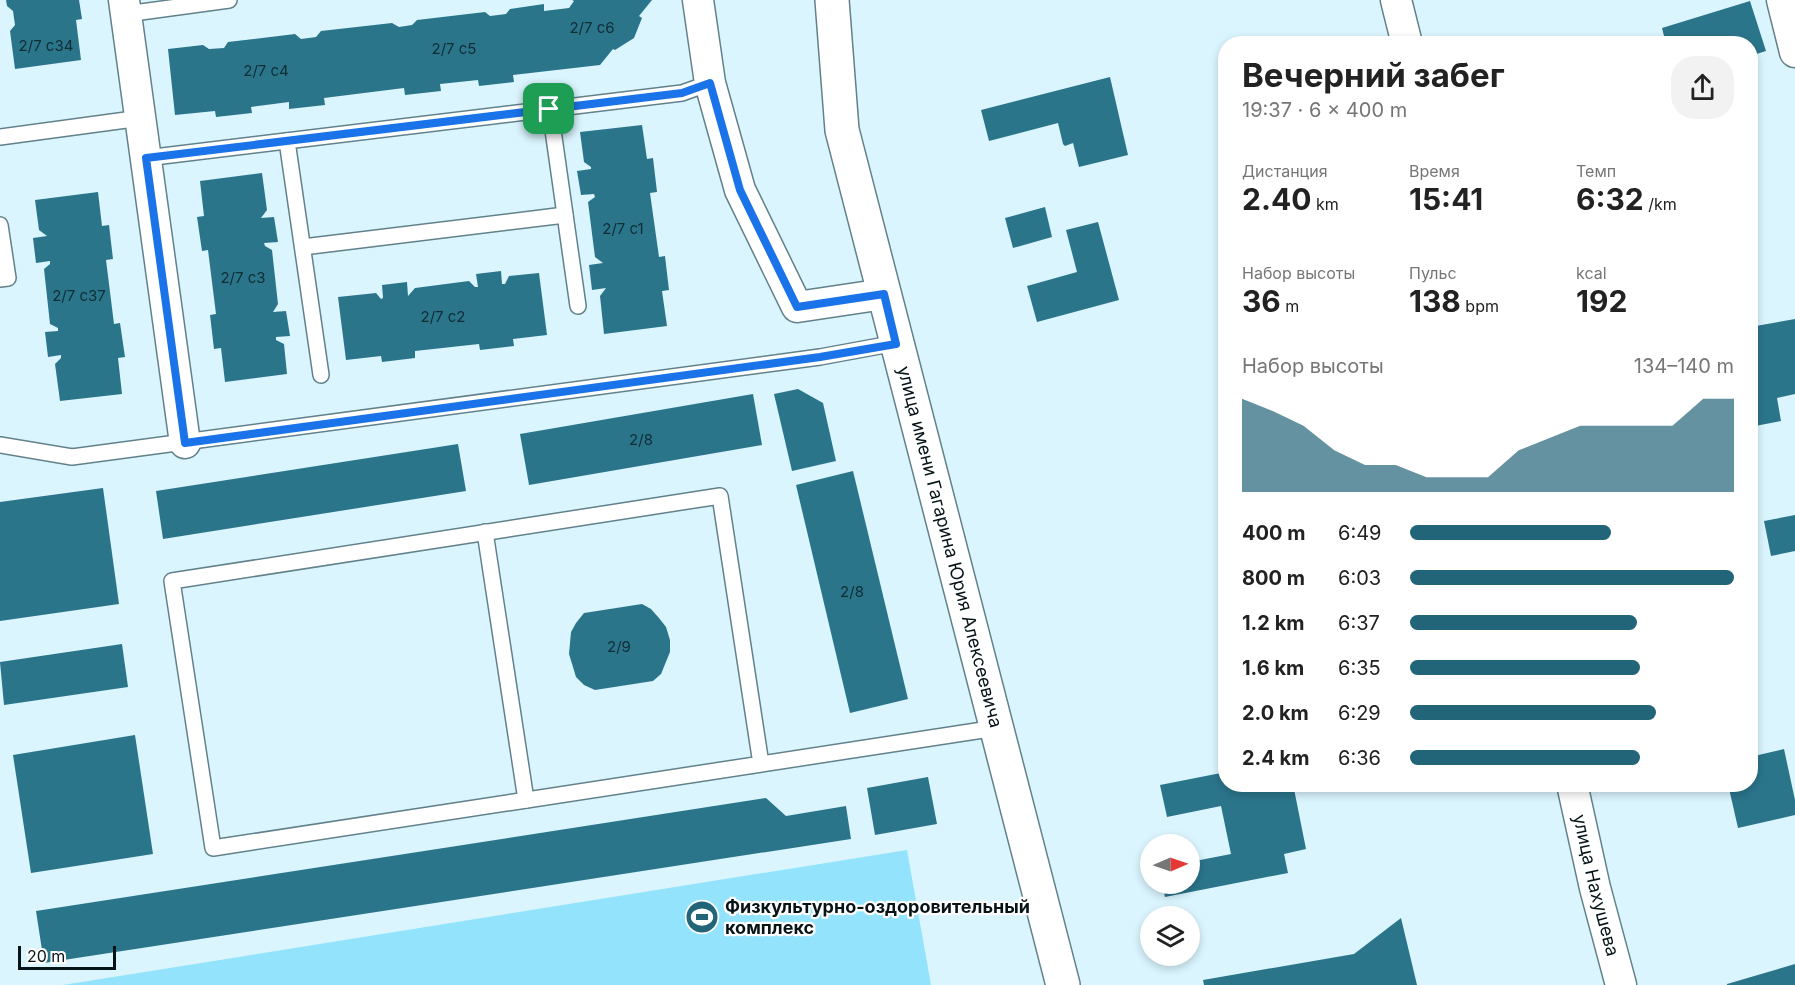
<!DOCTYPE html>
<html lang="ru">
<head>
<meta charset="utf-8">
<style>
	body { margin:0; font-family:Inter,sans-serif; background:#f2f2f2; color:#222; height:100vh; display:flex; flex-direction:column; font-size:22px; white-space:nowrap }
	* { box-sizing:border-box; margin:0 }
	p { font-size:20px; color:#767676 }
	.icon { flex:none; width:33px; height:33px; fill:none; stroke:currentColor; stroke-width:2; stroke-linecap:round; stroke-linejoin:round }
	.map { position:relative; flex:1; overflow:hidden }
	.side { position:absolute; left:1218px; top:36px; width:540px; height:756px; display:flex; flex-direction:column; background:#fff; border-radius:24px; box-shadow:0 3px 9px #0003 }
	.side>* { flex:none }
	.needle { width:39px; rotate:88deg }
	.fabs { position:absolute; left:1140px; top:834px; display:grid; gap:12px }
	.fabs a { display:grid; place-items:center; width:60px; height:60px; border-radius:50%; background:#fff; box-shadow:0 3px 9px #0003; font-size:30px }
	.scale { position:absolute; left:18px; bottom:15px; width:98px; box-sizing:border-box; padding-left:6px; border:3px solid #071417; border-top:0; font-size:16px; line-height:21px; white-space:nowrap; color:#071417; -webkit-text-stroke:4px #fff; paint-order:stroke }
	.pin { position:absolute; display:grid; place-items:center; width:51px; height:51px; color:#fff; margin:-26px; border-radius:12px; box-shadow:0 3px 9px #0006 }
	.round { display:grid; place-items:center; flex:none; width:63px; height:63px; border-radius:24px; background:#f2f2f2 }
	.overview { display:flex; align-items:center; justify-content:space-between; height:102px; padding:0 24px }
	h1 { font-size:33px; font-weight:700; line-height:45px }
	.figures { display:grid; grid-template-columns:repeat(3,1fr); gap:9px; height:102px; padding:6px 24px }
	.figures div { display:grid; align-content:center }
	.figures b { font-size:30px; font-weight:700 }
	.figures small { font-size:16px; font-weight:400 }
	.figures p { font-size:16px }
	.chart { height:168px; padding:12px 24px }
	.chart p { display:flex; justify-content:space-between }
	.chart svg { width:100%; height:108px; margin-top:6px; fill:#236578; opacity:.7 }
	ul { padding:0 24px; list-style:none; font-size:20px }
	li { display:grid; grid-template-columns:96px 72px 1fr; align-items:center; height:45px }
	li i { height:15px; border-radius:8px; background:#236578 }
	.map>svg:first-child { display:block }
</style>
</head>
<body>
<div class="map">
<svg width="1795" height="985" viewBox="0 0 1795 985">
	<rect width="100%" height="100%" fill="#daf5fe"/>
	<!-- green -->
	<path fill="#93e3fd" d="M 907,850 L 931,985 L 63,985 Z"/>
	<!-- building -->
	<g fill="#2b758b">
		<path d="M 6,0 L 79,0 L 82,19 L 76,20 L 81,60 L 15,69 L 10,31 L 15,25 L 13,11 L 7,6 Z"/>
		<path d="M 572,0 L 652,0 L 639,16 L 642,18 L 634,38 L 615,50 L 613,49 L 600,65 L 513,75 L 514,82 L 479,86 L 478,80 L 440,84 L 441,91 L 405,95 L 404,88 L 324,98 L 325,105 L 289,109 L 289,102 L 251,107 L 252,113 L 216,117 L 215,111 L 175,115 L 168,49 L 203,45 L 209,49 L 224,48 L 228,42 L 295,34 L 301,39 L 316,37 L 321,31 L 392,23 L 399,27 L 412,25 L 417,20 L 485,12 L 490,16 L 506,14 L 510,9 L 544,4 L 544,11 L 569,8 L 574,1 Z"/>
		<path d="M 1750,1 L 1766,51 L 1750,56 L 1750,44 L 1666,44 L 1662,28 Z"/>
		<path d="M 1110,77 L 1128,155 L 1079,167 L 1073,143 L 1065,146 L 1063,144 L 1058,123 L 989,141 L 981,110 Z"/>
		<path d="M 642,125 L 647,159 L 653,158 L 657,192 L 650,193 L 659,257 L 665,256 L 669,290 L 662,291 L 667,326 L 604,334 L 600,296 L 606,288 L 592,290 L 589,265 L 603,263 L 595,257 L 588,202 L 595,197 L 594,194 L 581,195 L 577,171 L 591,169 L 591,167 L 584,162 L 580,132 Z"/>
		<path d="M 262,173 L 267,210 L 261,218 L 274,217 L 278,242 L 264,243 L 265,246 L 272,250 L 278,304 L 273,312 L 286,311 L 290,336 L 276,337 L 276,340 L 284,344 L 287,374 L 225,382 L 221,348 L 214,349 L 210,315 L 216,314 L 208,250 L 202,251 L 197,217 L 204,216 L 200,181 Z"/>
		<path d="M 98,192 L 102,226 L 109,225 L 113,259 L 106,260 L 114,324 L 120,323 L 125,357 L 118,358 L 122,394 L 60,401 L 55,364 L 61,358 L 61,355 L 48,357 L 45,332 L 58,331 L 58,328 L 50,324 L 44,269 L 50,264 L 50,261 L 36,263 L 33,238 L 47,236 L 39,230 L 35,200 Z"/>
		<path d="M 1045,207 L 1052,237 L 1013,248 L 1005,218 Z"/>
		<path d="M 1098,222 L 1119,300 L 1037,322 L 1027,286 L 1077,272 L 1066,230 Z"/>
		<path d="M 501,271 L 502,284 L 505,284 L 509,276 L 539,273 L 547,335 L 513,339 L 514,346 L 480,350 L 479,344 L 415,351 L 415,358 L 382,362 L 381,356 L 346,360 L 338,297 L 376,293 L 381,299 L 383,298 L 382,285 L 407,282 L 408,296 L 415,288 L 469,281 L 475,287 L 478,287 L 476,274 Z"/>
		<path d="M 1795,319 L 1795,394 L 1777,398 L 1781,421 L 1750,427 L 1750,327 Z"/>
		<path d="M 798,389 L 823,403 L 836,461 L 792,471 L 774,394 Z"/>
		<path d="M 753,394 L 762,445 L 529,485 L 520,434 Z"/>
		<path d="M 458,444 L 466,491 L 163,539 L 156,491 Z"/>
		<path d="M 853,471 L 908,699 L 850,713 L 796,485 Z"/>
		<path d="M 103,488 L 119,604 L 0,621 L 0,502 Z"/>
		<path d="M 1795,515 L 1795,551 L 1771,556 L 1764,521 Z"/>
		<path d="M 642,604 L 651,609 L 659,618 L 666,627 L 670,640 L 670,652 L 661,674 L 653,681 L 595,690 L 584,685 L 576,677 L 569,654 L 571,632 L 576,623 L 584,613 Z"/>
		<path d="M 122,644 L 128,687 L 4,705 L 0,662 Z"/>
		<path d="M 135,735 L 153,854 L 31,873 L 13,755 Z"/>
		<path d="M 1784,749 L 1795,800 L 1795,815 L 1738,828 L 1728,784 L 1750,784 L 1750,757 Z"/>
		<path d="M 1226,772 L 1226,784 L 1293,784 L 1306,849 L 1284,854 L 1288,873 L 1165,897 L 1162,884 L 1190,884 L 1190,862 L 1231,854 L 1221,806 L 1167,817 L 1160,785 Z"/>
		<path d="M 928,777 L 937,824 L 875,835 L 867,788 Z"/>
		<path d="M 766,798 L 786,816 L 846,806 L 851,839 L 44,963 L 36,911 Z"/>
		<path d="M 1401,918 L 1417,985 L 1204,985 L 1203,980 L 1354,954 Z"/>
		<path d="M 1795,964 L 1795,985 L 1727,985 L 1727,984 Z"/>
	</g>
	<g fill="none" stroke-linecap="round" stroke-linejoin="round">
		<!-- service casing -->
		<g stroke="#62818b" stroke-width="18">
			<g id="service">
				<path d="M 126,14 L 229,0"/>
				<path d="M 550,109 L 578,306"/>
				<path d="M 0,137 L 141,118"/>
				<path d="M 287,141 L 321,375"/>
				<path d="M 146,158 L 682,93 L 710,83"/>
				<path d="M 0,225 L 8,278 L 0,279"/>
				<path d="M 303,247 L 565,215"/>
				<path d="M 0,445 L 72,457 L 820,357 L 896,343"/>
				<path d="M 485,532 L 526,800"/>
				<path d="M 761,764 L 720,496 L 172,581 L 213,848 L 996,728"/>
			</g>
		</g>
		<!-- minor casing -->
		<g stroke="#62818b" stroke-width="33">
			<g id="minor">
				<path d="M 124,0 L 185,443"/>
				<path d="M 698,0 L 710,83 L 740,190 L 797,307 L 884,294"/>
				<path d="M 1396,0 L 1407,44"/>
				<path d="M 1782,0 L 1795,52"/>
				<path id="s1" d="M 1572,784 L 1595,888 L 1621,985"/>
			</g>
		</g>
		<!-- tertiary casing -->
		<g stroke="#62818b" stroke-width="36">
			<g id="tertiary">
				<path id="s2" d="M 832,0 L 842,130 L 1063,985"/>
			</g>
		</g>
		<!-- service -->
		<use href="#service" stroke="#fff" stroke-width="15"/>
		<!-- minor -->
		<use href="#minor" stroke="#fff" stroke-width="30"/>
		<!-- tertiary -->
		<use href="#tertiary" stroke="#fff" stroke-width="33"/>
	</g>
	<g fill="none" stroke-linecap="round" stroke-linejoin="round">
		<!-- route casing -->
		<g stroke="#fff" stroke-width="12">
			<path id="route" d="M 710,83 L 740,190 L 797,307 L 884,294 L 896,344 L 820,357 L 185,443 L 146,158 L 682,93 Z"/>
		</g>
		<!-- route -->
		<use href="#route" stroke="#1a73e8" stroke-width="8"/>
	</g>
	<!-- icons -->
	<defs>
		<g id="stadium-disc" transform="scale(1.725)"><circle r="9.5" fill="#236578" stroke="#fff"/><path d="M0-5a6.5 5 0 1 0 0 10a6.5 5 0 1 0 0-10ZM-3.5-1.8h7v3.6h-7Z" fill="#fff"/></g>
	</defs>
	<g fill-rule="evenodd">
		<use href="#stadium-disc" x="702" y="917"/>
	</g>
	<g text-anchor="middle" stroke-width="4.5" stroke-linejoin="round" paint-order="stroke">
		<!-- number labels -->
		<g font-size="15" fill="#102c34">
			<text x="592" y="33">2/7 с6</text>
			<text x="46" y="51">2/7 с34</text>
			<text x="454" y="54">2/7 с5</text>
			<text x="266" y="76">2/7 с4</text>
			<text x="623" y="234">2/7 с1</text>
			<text x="243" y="283">2/7 с3</text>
			<text x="79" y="301">2/7 с37</text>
			<text x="443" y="322">2/7 с2</text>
			<text x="641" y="445">2/8</text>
			<text x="852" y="597">2/8</text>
			<text x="619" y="652">2/9</text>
		</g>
		<!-- street labels -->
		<g font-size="18" fill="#071417" stroke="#fff">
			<text dy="6" stroke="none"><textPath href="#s2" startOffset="561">улица имени Гагарина Юрия Алексеевича</textPath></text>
			<text dy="6" stroke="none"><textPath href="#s1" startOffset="104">улица Нахушева</textPath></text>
		</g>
		<!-- poi labels -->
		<g font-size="18" font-weight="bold" fill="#071417" stroke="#fff" text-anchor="start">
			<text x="725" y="913">Физкультурно-оздоровительный<tspan x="725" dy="21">комплекс</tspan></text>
		</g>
	</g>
</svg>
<div class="fabs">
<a><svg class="needle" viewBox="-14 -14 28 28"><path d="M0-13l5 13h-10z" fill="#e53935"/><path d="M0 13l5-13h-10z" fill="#767676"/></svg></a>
<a><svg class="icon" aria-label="layers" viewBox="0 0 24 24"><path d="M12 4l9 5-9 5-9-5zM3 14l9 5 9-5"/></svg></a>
</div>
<div class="scale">20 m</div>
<div class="pin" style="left:549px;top:109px;background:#1e9e55"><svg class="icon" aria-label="arrive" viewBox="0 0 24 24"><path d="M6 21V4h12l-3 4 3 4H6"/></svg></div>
<section class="side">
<div class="overview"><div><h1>Вечерний забег</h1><p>19:37 · 6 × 400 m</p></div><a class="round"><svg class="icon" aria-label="share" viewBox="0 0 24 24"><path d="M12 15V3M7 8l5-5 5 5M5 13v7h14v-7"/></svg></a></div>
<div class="figures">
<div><p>Дистанция</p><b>2.40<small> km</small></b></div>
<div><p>Время</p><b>15:41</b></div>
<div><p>Темп</p><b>6:32<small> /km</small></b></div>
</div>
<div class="figures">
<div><p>Набор высоты</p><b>36<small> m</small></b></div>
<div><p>Пульс</p><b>138<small> bpm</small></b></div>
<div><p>kcal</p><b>192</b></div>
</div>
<div class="chart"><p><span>Набор высоты</span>134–140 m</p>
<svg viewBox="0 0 160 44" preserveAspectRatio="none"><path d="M0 44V6L10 11L20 17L30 27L40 33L50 33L60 38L70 38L80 38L90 27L100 22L110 17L120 17L130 17L140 17L150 6L160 6V44z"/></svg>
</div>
<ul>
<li><b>400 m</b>6:49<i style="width:62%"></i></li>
<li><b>800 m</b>6:03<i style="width:100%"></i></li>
<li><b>1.2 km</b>6:37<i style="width:70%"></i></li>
<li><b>1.6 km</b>6:35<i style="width:71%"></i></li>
<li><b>2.0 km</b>6:29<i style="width:76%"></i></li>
<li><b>2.4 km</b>6:36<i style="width:71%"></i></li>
</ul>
</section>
</div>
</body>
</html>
